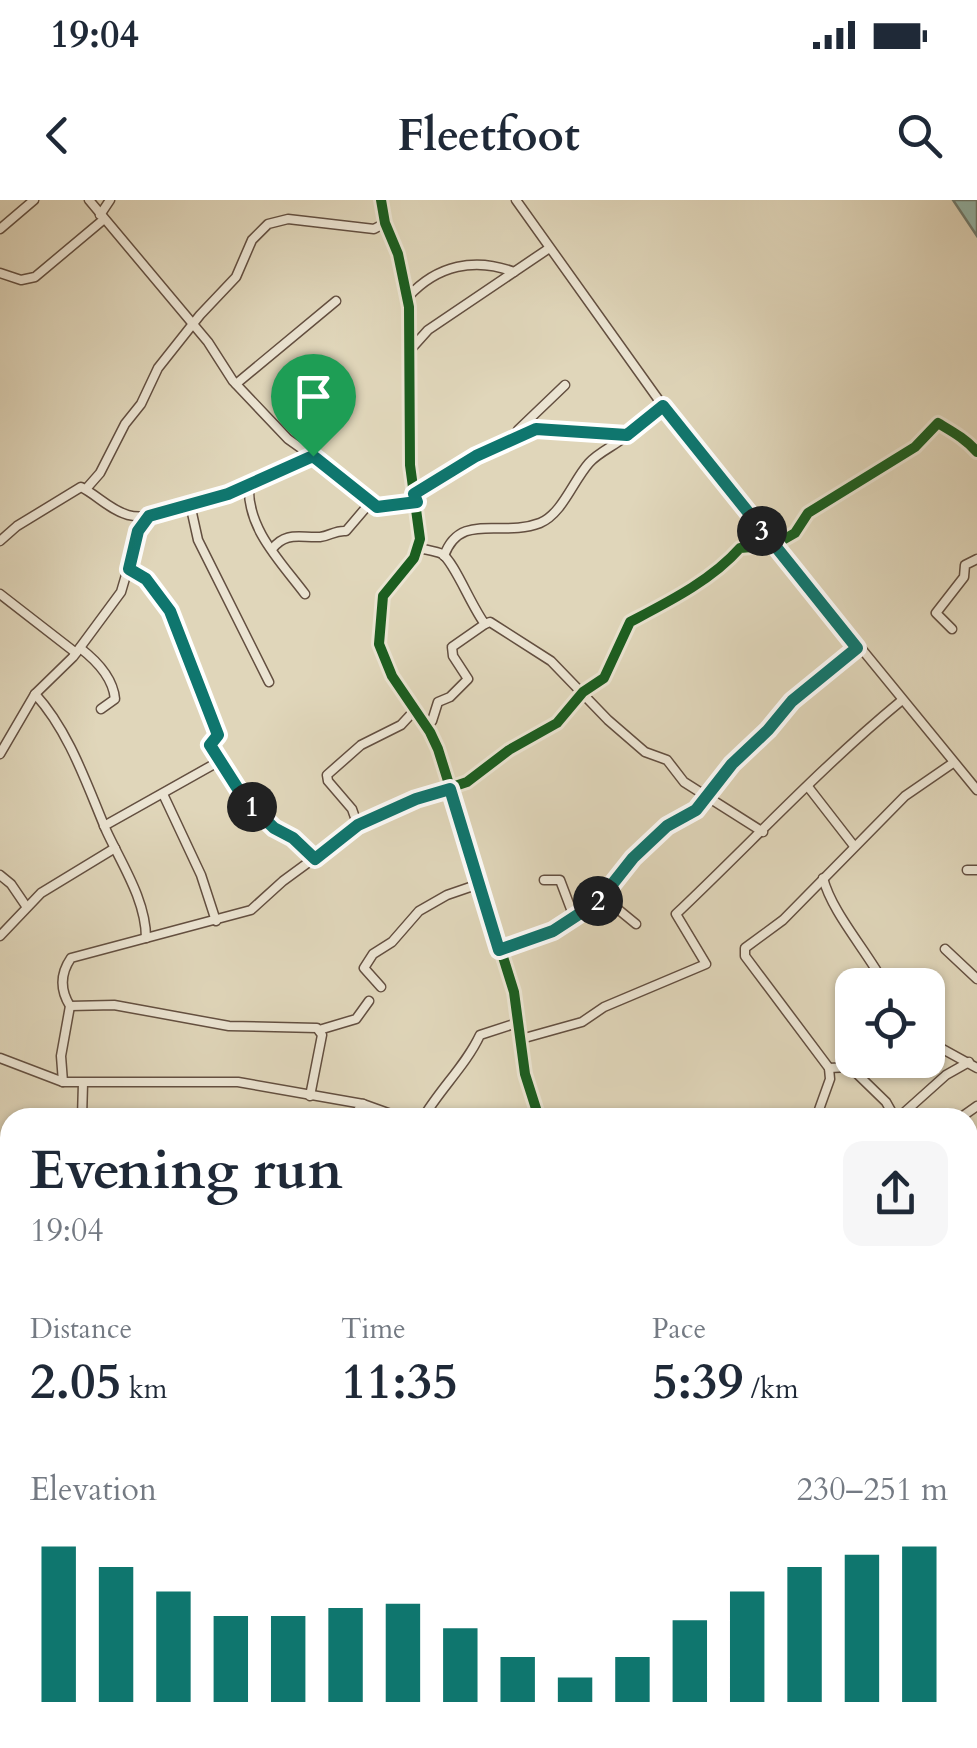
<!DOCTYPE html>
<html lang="en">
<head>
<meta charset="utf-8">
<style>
	body { margin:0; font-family:Cardo,serif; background:#f6f6f7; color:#1f2937; height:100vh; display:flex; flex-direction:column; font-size:38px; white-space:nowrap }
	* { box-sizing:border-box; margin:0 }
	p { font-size:32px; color:#747a83 }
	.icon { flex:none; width:55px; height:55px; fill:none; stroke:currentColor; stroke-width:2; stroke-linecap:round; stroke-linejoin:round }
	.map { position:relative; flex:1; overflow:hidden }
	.panel { position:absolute; left:0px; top:908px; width:978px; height:642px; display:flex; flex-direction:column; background:#fff; border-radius:30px 30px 0 0; box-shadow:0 2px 8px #0004 }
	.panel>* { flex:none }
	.fabs { position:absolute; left:835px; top:768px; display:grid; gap:20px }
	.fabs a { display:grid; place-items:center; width:110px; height:110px; border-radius:20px; background:#fff; box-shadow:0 2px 8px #0004; font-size:50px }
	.pin { position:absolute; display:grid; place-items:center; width:85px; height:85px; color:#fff; margin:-102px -42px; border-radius:50% 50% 50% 0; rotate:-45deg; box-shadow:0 0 10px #0007 }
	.pin .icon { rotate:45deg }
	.km { position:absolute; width:50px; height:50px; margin:-25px; border-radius:50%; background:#222; color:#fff; font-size:28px; line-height:50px; text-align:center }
	.round { display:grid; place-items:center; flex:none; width:105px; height:105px; border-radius:20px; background:#f6f6f7 }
	.head { display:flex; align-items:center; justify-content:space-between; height:170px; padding:0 30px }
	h1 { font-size:55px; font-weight:700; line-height:75px }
	.figures { display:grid; grid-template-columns:repeat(3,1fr); gap:15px; height:170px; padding:10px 30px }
	.figures div { display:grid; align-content:center }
	.figures b { font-size:50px; font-weight:700 }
	.figures small { font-size:28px; font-weight:400 }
	.figures p { font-size:28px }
	.chart { height:280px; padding:20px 30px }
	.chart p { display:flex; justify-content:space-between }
	.chart svg { width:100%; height:180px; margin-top:10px; stroke:#0f766e; stroke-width:6 }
	.status { display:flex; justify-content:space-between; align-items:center; height:70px; padding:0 50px; background:#fff; direction:ltr }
	.status svg { height:28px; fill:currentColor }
	header { display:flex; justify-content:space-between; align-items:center; height:130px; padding:0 30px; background:#fff; font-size:45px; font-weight:700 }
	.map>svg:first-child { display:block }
</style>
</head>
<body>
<div class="status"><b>19:04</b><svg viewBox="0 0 49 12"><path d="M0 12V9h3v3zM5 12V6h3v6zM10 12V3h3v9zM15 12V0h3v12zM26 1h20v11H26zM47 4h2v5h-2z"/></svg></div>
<header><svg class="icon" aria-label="back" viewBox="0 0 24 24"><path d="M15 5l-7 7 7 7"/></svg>Fleetfoot<svg class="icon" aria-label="search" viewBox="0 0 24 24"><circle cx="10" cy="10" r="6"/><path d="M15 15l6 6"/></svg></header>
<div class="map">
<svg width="977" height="1548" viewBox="0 0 977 1548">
	<rect width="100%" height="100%" fill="#e0d6ba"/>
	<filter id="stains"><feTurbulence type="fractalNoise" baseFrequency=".002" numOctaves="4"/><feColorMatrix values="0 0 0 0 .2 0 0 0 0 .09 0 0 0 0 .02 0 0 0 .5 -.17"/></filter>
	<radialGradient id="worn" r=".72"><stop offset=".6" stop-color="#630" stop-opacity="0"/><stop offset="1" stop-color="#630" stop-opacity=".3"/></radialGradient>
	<!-- water -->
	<path fill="#94b9ad" stroke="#707d71" stroke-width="2.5" d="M 953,0 L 977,0 L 977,36 Z"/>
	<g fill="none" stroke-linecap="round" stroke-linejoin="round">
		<!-- street casing -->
		<g stroke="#634f40" stroke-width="11">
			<g id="street">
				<path d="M 89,0 L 208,142 L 233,181 L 288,239 L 350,283 L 369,304 L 381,308 L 417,302"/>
				<path d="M 381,0 L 385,23 L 398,54 L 409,107 L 410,265 L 420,339 L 414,358 L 383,396 L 379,444 L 392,476 L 430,532 L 438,549 L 514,792 L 525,874 L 539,918"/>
				<path d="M 516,0 L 663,206 L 977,590"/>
				<path d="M 100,15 L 110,0"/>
				<path d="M 0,29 L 34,0"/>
				<path d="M 0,73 L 21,80 L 35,77 L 103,20"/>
				<path d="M 408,97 C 437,65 475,57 514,72 L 548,49"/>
				<path d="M 410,150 L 428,130 L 514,72"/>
				<path d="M 236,184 L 336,101"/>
				<path d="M 515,238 L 518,230 L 565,185"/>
				<path d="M 249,286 C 247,329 281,362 305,394"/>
				<path d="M 86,289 L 100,273 L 125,224 L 141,204 L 158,168 L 200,115 L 236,77 L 252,40 L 268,24 L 288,19 L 374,29 L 385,23"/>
				<path d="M 415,294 L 476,257 L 535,229 L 627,235 L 663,206"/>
				<path d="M 190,304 L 198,340 L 269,482"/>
				<path d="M 0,341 L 17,326 L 81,287 C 97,295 110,310 128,315 C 162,325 279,274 313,256"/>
				<path d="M 419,348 C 426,350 436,351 442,354 C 454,361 472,408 485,424 L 452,447 L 453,456 L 468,479 L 450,497 L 438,502 L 432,521 L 426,528"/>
				<path d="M 272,349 C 286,331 300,338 320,337 C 330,336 335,330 346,331 L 369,304"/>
				<path d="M 444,356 C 460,311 501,338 540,323 C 562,314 573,281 589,263 C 600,251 615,246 627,235"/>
				<path d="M 0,394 L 76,453"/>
				<path d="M 485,424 L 490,422 L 551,461 L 608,520 L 645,552 L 667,560 L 684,582 L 763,632"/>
				<path d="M 952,429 L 936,413 L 964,377 L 965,365 L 977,359"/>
				<path d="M 80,448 C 97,461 113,478 115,499 L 101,509"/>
				<path d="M 35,494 C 69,531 87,585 106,630 C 121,663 146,700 146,738"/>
				<path d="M 0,554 L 35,494 L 73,457 L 121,392 L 139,331 L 149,316"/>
				<path d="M 218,562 L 253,608 L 315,659"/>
				<path d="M 809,588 L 854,646"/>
				<path d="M 163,594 L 201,675 L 216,721"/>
				<path d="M 359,625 L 416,599 L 467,582 L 509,550 L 557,523 L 583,492 L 604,478 L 630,422 C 668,402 712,380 740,348 L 774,345 L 795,333 L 808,313 L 915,247 L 938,223 C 953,232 966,239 977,252"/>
				<path d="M 104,626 L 218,562 L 209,545 L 218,535 L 214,518 L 179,439 L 170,411 L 147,379 L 129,369"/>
				<path d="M 967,670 L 977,670"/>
				<path d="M 0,675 L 11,684 L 26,706"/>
				<path d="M 823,678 C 832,713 867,751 885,785"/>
				<path d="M 544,680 L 560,680 L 574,717"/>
				<path d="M 603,697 L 636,724"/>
				<path d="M 0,736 L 41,693 L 115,648"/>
				<path d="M 945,749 L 977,779"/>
				<path d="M 499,750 L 553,731 L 599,701 L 633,657 L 667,626 L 696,611 L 732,564 L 768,530 L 792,501 L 857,448"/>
				<path d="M 381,787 L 364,768 L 373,754 L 392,742 L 419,711 L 447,695 L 479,684"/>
				<path d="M 70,806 L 114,805 L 229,826 L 317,828 L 322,835 L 310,896"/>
				<path d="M 319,830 L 356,819 L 369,801"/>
				<path d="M 521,839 L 582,822 L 604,807 L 706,764 L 676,714 C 750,644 822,566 901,501"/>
				<path d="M 928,841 L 977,868"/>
				<path d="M 0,858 L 63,882 L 238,882 L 363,904 L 402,918"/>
				<path d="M 850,867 L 886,902 L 895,918"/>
				<path d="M 829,868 L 850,867 L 866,860"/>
				<path d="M 63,882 L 61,856 L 70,806 C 60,790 60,774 71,758 L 251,710 L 283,681 L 358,626 L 352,609 L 328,581 L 327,575 L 361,545 L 401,525 L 414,511"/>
				<path d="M 82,918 L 83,883"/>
				<path d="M 352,918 L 363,904"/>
				<path d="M 423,918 C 440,889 466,865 480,835 L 520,822"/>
				<path d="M 816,918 L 830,879 L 829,868 L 745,756 L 745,748 L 783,720 L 905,596 L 953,563"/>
				<path d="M 898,918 L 946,875 L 969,862"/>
				<path d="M 960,918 L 977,906"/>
				<path d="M 0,982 L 10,979"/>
				<path d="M 968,1000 L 977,1016"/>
				<path d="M 0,1010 L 4,1023 L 0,1026"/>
				<path d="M 968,1115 L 977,1118"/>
				<path d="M 0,1258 L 10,1257"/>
				<path d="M 0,1337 L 10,1334"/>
				<path d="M 968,1350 L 977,1347"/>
				<path d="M 968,1497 L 977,1491"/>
				<path d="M 74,1540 L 74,1548"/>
				<path d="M 161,1540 L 162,1548"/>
				<path d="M 378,1540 L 378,1548"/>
				<path d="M 528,1540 L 555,1548"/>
				<path d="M 581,1540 L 585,1548"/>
				<path d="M 643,1540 L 646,1548"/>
				<path d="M 714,1540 L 715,1548"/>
				<path d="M 818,1540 L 820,1548"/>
				<path d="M 907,1540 L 916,1548"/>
				<path d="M 965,1540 L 974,1548"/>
				<path d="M 0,1547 L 0,1548"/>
				<path d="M 235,1548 L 236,1540"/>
				<path d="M 317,1548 L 319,1540"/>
				<path d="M 503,1548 L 503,1540"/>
				<path d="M 872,1548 L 890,1540"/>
			</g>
		</g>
		<!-- street -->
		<use href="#street" stroke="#ebe4d2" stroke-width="8"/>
		<!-- cycleway casing -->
		<g stroke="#ebe4d2" stroke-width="16">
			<g id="cycleway">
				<path d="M 381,0 L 385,23 L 398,54 L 409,107 L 410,265 L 420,339 L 414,358 L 383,396 L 379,444 L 392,476 L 430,532 L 438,549 L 514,792 L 525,874 L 539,918"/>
				<path d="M 359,625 L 416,599 L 467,582 L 509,550 L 557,523 L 583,492 L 604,478 L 630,422 C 668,402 712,380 740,348 L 774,345 L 795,333 L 808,313 L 915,247 L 938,223 C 953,232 966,239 977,252"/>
			</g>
		</g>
		<!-- cycleway -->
		<use href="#cycleway" stroke="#1b5e20" stroke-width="10"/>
	</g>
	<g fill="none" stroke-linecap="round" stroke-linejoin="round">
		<!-- route casing -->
		<g stroke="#fff" stroke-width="20">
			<path id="route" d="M 663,206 L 857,448 L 792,501 L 768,530 L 732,564 L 696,610 L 667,626 L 633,658 L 599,701 L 553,731 L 499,750 L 450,589 L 416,599 L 358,625 L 315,659 L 293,638 L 274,628 L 245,600 L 210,545 L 218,535 L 170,411 L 146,379 L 129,369 L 138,331 L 149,316 L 228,294 L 313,256 L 377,307 L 417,302 L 414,294 L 476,256 L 536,229 L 627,235 Z"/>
		</g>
		<!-- route -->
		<use href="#route" stroke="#0f766e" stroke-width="12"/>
	</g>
	<rect width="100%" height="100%" filter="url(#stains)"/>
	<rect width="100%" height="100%" fill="url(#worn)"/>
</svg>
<div class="fabs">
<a><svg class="icon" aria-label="locate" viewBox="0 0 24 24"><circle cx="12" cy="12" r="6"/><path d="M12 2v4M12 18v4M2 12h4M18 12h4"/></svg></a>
</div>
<div class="pin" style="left:313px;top:256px;background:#1e9e55"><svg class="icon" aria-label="arrive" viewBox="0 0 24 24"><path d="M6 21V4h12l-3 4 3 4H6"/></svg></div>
<b class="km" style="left:252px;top:607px">1</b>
<b class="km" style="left:598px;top:701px">2</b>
<b class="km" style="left:762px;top:331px">3</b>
<section class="panel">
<div class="head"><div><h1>Evening run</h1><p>19:04</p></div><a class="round"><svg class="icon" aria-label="share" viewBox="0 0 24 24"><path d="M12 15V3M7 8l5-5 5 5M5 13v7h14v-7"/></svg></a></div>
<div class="figures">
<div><p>Distance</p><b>2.05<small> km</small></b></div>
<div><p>Time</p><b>11:35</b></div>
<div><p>Pace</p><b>5:39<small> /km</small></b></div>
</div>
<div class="chart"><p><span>Elevation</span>230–251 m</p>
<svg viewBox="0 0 160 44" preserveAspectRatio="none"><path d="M5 44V6M15 44V11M25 44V17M35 44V23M45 44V23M55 44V21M65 44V20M75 44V26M85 44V33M95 44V38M105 44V33M115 44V24M125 44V17M135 44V11M145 44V8M155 44V6"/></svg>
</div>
</section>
</div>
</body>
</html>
